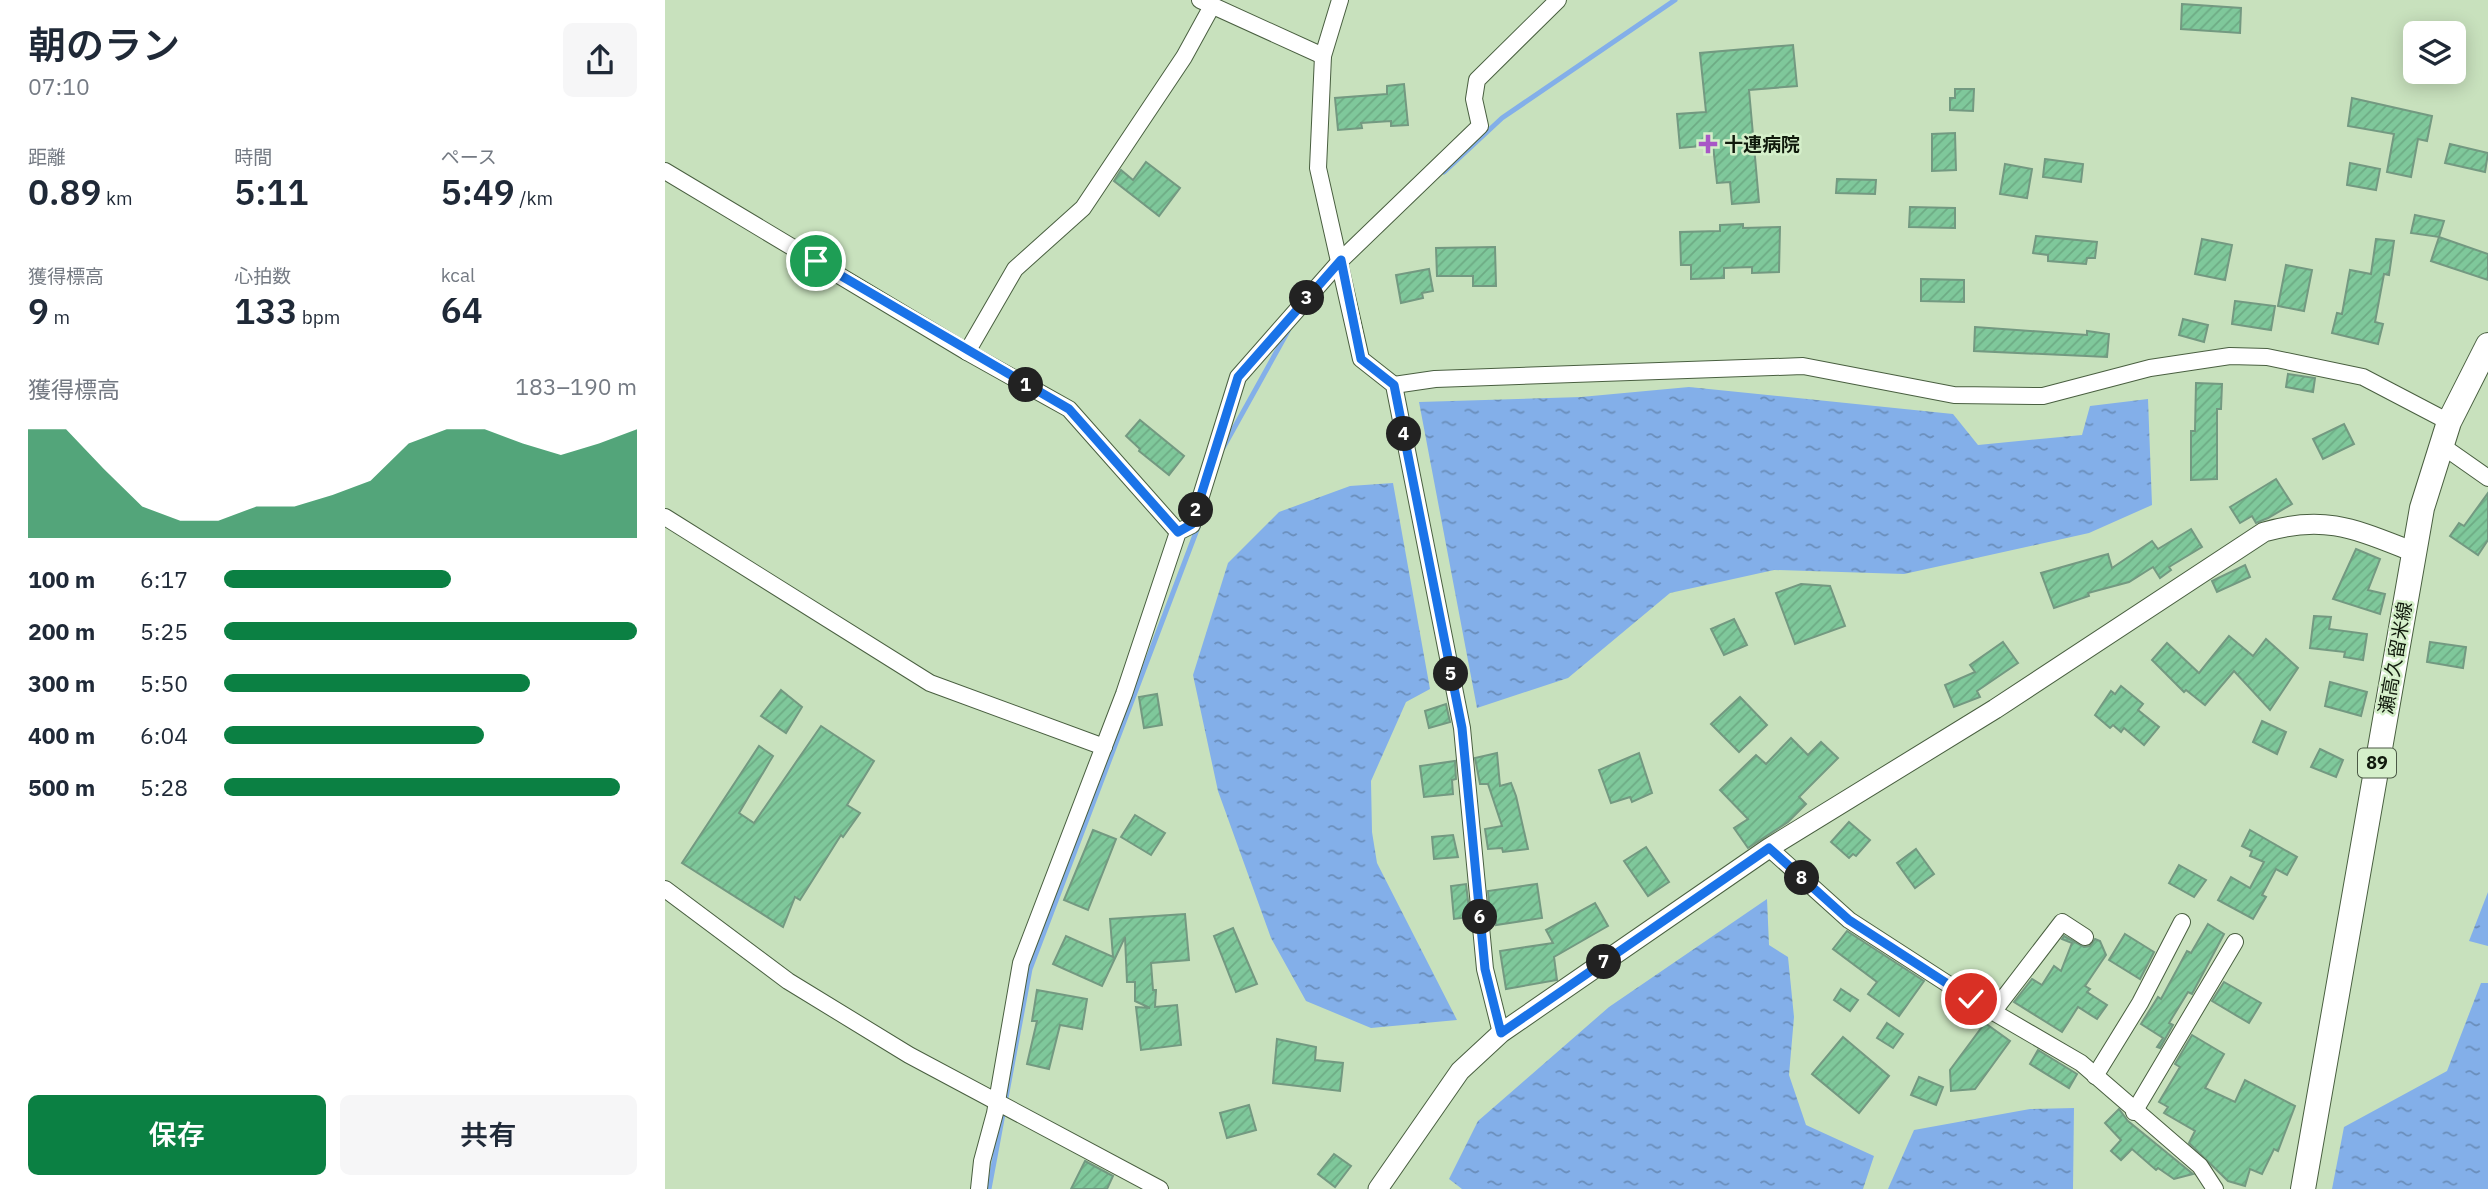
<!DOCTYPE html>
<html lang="ja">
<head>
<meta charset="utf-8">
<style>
	body { margin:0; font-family:"IBM Plex Sans","Noto Sans JP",sans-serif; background:#f6f6f7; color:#1f2937; height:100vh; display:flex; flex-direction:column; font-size:26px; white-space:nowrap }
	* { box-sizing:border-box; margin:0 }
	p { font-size:23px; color:#747a83 }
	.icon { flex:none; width:38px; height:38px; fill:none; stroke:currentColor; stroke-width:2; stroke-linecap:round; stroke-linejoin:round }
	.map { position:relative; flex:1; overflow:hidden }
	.sheet { display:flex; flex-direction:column; background:#fff; width:665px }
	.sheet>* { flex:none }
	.fabs { position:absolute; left:1738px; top:21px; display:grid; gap:14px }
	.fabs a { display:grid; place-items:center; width:63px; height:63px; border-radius:10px; background:#fff; box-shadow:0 4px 18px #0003; font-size:35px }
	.pin { position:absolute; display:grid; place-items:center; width:60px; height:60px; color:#fff; margin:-30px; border:4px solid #fff; border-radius:50%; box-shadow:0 2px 7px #0007 }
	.km { position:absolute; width:35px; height:35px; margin:-18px; border-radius:50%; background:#222; color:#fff; font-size:19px; line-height:35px; text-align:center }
	.round { display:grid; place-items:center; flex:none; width:74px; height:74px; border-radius:10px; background:#f6f6f7 }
	.headline { display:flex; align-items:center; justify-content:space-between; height:119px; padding:0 28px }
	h1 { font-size:38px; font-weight:600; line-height:52px }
	.figures { display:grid; grid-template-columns:repeat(3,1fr); gap:10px; height:119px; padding:7px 28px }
	.figures div { display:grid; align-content:center }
	.figures b { font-size:35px; font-weight:600 }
	.figures small { font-size:19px; font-weight:400 }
	.figures p { font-size:19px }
	.chart { height:196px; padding:14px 28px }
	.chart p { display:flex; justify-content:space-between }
	.chart svg { width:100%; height:126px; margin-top:7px; fill:#0b8043; opacity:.7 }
	.button { display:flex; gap:14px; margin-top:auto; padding:14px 28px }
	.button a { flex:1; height:80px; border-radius:10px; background:#0b8043; color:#fff; font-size:28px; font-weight:600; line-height:80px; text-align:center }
	.button a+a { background:#f6f6f7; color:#1f2937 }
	ul { padding:0 28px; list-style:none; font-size:23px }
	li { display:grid; grid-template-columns:112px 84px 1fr; align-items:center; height:52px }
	li i { height:18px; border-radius:9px; background:#0b8043 }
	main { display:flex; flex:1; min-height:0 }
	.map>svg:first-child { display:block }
</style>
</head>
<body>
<main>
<section class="sheet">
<div class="headline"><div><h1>朝のラン</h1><p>07:10</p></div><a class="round"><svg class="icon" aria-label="share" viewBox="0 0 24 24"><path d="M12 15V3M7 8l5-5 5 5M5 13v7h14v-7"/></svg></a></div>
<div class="figures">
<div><p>距離</p><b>0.89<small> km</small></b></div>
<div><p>時間</p><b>5:11</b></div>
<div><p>ペース</p><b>5:49<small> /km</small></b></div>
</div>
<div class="figures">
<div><p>獲得標高</p><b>9<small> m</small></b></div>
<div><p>心拍数</p><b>133<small> bpm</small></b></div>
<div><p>kcal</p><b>64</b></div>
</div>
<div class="chart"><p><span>獲得標高</span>183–190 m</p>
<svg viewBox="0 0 160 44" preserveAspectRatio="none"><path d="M0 44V6L10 6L20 20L30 33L40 38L50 38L60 33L70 33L80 29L90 24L100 11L110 6L120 6L130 11L140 15L150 11L160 6V44z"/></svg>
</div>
<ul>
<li><b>100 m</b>6:17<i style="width:55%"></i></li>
<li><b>200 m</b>5:25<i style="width:100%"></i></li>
<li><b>300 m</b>5:50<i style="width:74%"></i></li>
<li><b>400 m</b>6:04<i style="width:63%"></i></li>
<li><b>500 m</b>5:28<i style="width:96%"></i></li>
</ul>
<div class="button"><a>保存</a><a>共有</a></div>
</section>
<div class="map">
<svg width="1823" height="1189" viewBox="0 0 1823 1189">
	<defs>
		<pattern id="water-ripples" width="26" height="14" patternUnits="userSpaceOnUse" patternTransform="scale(1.75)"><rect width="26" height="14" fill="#83afe9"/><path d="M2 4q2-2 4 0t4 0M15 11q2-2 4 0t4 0" fill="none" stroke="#6a8ebb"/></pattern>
		<pattern id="building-hatch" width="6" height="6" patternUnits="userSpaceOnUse" patternTransform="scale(1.75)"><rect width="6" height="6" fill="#7fc89b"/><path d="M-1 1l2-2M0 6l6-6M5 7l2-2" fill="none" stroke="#6dab84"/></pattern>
	</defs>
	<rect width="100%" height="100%" fill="#c8e1bd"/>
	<!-- water -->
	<g fill="url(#water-ripples)">
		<path d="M 1024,387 L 1288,414 L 1313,445 L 1417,435 L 1425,406 L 1483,399 L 1487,505 L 1424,533 L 1239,574 L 1109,570 L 1005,593 L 903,678 L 812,708 L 754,402 L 916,397 Z"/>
		<path d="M 728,483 L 765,689 L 741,702 L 706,781 L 707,832 L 712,863 L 792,1020 L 706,1028 L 641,1001 L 606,938 L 553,791 L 528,675 L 563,563 L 614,512 L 685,486 Z"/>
		<path d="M 1823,892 L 1823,946 L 1804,941 Z"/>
		<path d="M 1102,899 L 1104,945 L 1123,957 L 1129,1017 L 1124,1075 L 1141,1125 L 1209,1156 L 1198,1189 L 797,1189 L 784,1179 L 813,1121 L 944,1007 Z"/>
		<path d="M 1816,983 L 1823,983 L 1823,1189 L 1667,1189 L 1679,1127 L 1782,1071 Z"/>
		<path d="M 1409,1108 L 1408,1189 L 1223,1189 L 1249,1130 L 1365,1109 Z"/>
	</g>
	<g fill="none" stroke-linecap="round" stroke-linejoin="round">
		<!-- stream -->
		<g stroke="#83afe9" stroke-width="5">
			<path d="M 779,172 L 837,118 L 1010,0"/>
			<path d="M 558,448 L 623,331"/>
			<path d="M 324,1189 L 365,969 L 533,527"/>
		</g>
	</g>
	<!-- building -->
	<g fill="url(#building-hatch)" stroke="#739981" stroke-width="2">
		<path d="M 1517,4 L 1576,8 L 1575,33 L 1516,29 Z"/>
		<path d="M 1128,45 L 1132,86 L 1084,90 L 1094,202 L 1067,204 L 1065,182 L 1052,183 L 1048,145 L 1015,148 L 1012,114 L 1041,112 L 1035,53 Z"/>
		<path d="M 739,84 L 743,125 L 726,126 L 726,121 L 696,123 L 697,128 L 673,130 L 670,98 L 722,94 L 722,86 Z"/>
		<path d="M 1290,89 L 1309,89 L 1308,111 L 1285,110 L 1285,98 L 1290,98 Z"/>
		<path d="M 1687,98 L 1767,116 L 1762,141 L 1753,139 L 1746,177 L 1722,172 L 1729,134 L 1683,126 Z"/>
		<path d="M 1290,133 L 1291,170 L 1267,171 L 1267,134 Z"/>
		<path d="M 1785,144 L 1823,153 L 1820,172 L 1780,163 Z"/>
		<path d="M 1380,159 L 1418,164 L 1416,182 L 1378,177 Z"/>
		<path d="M 481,162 L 515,188 L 494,216 L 449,181 L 456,170 L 468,180 Z"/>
		<path d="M 1685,163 L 1715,169 L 1711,190 L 1682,185 Z"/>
		<path d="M 1340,164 L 1367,169 L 1362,198 L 1335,194 Z"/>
		<path d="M 1172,179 L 1211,180 L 1210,194 L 1171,193 Z"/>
		<path d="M 1245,207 L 1290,208 L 1290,228 L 1244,227 Z"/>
		<path d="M 1750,215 L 1779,221 L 1774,237 L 1746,233 Z"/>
		<path d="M 1078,224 L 1078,228 L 1115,227 L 1114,272 L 1087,273 L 1087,267 L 1059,268 L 1059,278 L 1026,279 L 1026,265 L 1016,265 L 1015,232 L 1055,231 L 1055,225 Z"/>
		<path d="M 1371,236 L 1432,242 L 1430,258 L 1422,258 L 1421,264 L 1383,261 L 1383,255 L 1368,253 Z"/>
		<path d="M 1774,237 L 1823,254 L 1823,280 L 1766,261 Z"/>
		<path d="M 1537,239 L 1567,245 L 1560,280 L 1530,274 Z"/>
		<path d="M 1711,239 L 1729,241 L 1724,275 L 1719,274 L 1710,322 L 1718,324 L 1713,344 L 1667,333 L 1672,313 L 1677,314 L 1685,270 L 1706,274 Z"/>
		<path d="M 830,247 L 831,286 L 808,286 L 808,276 L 772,276 L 771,248 Z"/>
		<path d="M 1621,265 L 1647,270 L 1639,311 L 1613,306 Z"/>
		<path d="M 764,269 L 768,291 L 757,293 L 758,298 L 736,303 L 731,275 Z"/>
		<path d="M 1256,279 L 1299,280 L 1299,302 L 1256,301 Z"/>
		<path d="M 1570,301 L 1610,306 L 1606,330 L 1567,324 Z"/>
		<path d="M 1518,319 L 1543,325 L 1539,342 L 1514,335 Z"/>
		<path d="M 1310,327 L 1422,335 L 1422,331 L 1444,334 L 1442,357 L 1309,351 Z"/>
		<path d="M 1623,374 L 1650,378 L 1648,392 L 1621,387 Z"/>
		<path d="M 1531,383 L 1557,384 L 1556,409 L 1552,409 L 1552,479 L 1526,480 L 1526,431 L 1530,431 Z"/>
		<path d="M 475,420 L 519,456 L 504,475 L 474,451 L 475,449 L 461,436 Z"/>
		<path d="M 1679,424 L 1689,444 L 1658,459 L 1648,439 Z"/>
		<path d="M 1611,479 L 1627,504 L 1603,518 L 1591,523 L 1587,516 L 1575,523 L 1565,507 Z"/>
		<path d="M 1823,493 L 1823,540 L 1813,555 L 1785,536 L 1794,523 L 1799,526 Z"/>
		<path d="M 1526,529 L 1537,547 L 1504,567 L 1506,570 L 1495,578 L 1488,567 L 1464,582 L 1423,593 L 1424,596 L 1389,608 L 1376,573 L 1443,554 L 1447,568 L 1487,541 L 1493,549 Z"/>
		<path d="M 1691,549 L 1715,559 L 1703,590 L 1720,594 L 1715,614 L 1668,599 Z"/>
		<path d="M 1580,565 L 1585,577 L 1552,592 L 1547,581 Z"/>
		<path d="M 1136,584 L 1165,586 L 1180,626 L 1130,644 L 1111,593 Z"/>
		<path d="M 1649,616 L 1666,617 L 1664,629 L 1702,634 L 1698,660 L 1679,657 L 1680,652 L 1645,648 Z"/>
		<path d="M 1069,619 L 1082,645 L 1059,655 L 1046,629 Z"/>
		<path d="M 1564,636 L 1588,656 L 1601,639 L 1633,668 L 1605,710 L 1569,671 L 1540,705 L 1521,690 L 1519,692 L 1487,660 L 1502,643 L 1534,673 Z"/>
		<path d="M 1338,642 L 1353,663 L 1312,691 L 1315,697 L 1289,707 L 1280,685 L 1310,672 L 1305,665 Z"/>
		<path d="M 1765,642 L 1801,647 L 1798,668 L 1762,662 Z"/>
		<path d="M 1665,682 L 1702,692 L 1696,716 L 1660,706 Z"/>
		<path d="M 1456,686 L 1478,704 L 1473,710 L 1494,727 L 1479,745 L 1459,728 L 1456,732 L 1448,725 L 1445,728 L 1430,715 L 1446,691 L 1450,694 Z"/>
		<path d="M 116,690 L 137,707 L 121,733 L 96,716 Z"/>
		<path d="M 492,694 L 497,725 L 479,728 L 474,697 Z"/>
		<path d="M 1075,697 L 1102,725 L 1074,752 L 1046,724 Z"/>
		<path d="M 781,704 L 785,722 L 764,728 L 760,711 Z"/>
		<path d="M 1597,721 L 1621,732 L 1612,754 L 1588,742 Z"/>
		<path d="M 156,726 L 209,761 L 182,805 L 195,813 L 178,837 L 176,835 L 135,900 L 130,897 L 118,927 L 17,863 L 94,746 L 108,756 L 74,813 L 89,823 Z"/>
		<path d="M 1126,738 L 1143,755 L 1156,742 L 1173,758 L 1134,797 L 1141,804 L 1123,822 L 1083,848 L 1069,828 L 1083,819 L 1055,790 L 1091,755 L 1101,764 Z"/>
		<path d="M 1655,749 L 1678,760 L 1671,777 L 1646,767 Z"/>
		<path d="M 832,753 L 835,786 L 846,783 L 851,796 L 863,849 L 838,852 L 837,848 L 823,849 L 820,829 L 837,826 L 823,784 L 815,784 L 810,758 Z"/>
		<path d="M 974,753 L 987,793 L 967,802 L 965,797 L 946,803 L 934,770 Z"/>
		<path d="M 790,761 L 791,779 L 787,780 L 788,794 L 759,797 L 755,766 Z"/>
		<path d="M 470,815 L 500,833 L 486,855 L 456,837 Z"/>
		<path d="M 1184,822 L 1205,840 L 1191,856 L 1188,854 L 1184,858 L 1166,842 Z"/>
		<path d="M 428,830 L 451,839 L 423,910 L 399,900 Z"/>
		<path d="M 1585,830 L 1632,857 L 1622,875 L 1611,869 L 1597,895 L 1601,897 L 1588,919 L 1553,900 L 1566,877 L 1585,888 L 1599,862 L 1585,856 L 1587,851 L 1577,846 Z"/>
		<path d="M 788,835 L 793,857 L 769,859 L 767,837 Z"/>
		<path d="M 981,847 L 1004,882 L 983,896 L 959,861 Z"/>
		<path d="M 1251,849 L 1269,874 L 1250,888 L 1232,863 Z"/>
		<path d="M 1514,865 L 1541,880 L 1529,897 L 1504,883 Z"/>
		<path d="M 801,884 L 805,917 L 789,919 L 786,886 Z"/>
		<path d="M 872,884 L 877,918 L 831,925 L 830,915 L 825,915 L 823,891 Z"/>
		<path d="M 930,903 L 943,926 L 889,957 L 892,980 L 841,989 L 835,951 L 888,943 L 881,930 Z"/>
		<path d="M 520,914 L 524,960 L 486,963 L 488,990 L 491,990 L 490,1007 L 512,1005 L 516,1045 L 476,1050 L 471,1007 L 485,1008 L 470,1001 L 470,982 L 462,982 L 460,937 L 437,986 L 388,964 L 401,936 L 448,957 L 445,919 Z"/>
		<path d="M 1543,924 L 1559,934 L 1527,994 L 1523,992 L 1504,1023 L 1508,1025 L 1495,1048 L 1492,1047 L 1498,1038 L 1476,1024 L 1493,997 L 1496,999 L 1522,951 L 1526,953 Z"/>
		<path d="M 568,928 L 592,984 L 571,992 L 549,936 Z"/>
		<path d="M 1182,931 L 1259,981 L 1234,1016 L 1203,994 L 1212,982 L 1168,949 Z"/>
		<path d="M 1460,934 L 1489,952 L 1475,979 L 1444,960 Z"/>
		<path d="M 1399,936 L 1419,947 L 1425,946 L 1430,939 L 1435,941 L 1441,955 L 1420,986 L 1425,989 L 1422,992 L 1442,1005 L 1432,1019 L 1413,1007 L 1397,1032 L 1349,1002 L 1367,979 L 1377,985 L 1389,966 L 1396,971 L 1407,943 L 1397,939 Z"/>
		<path d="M 1559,982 L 1596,1003 L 1584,1023 L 1547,1001 Z"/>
		<path d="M 1176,989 L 1193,1000 L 1185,1011 L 1169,1000 Z"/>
		<path d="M 372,990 L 422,999 L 417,1029 L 395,1025 L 384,1069 L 362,1064 L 372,1021 L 367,1021 Z"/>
		<path d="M 1222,1023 L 1238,1034 L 1228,1048 L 1212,1038 Z"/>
		<path d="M 1320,1023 L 1345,1041 L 1310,1089 L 1286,1091 L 1285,1070 Z"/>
		<path d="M 1527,1035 L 1559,1054 L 1540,1088 L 1570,1102 L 1580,1080 L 1630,1106 L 1613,1151 L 1609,1149 L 1597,1174 L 1585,1169 L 1580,1186 L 1563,1181 L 1524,1143 L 1530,1131 L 1499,1113 L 1503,1107 L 1494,1102 L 1515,1067 L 1510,1064 Z"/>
		<path d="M 1178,1037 L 1224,1076 L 1194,1113 L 1147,1074 Z"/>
		<path d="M 612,1039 L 651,1047 L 650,1060 L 678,1063 L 675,1091 L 608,1083 Z"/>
		<path d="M 1373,1050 L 1412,1074 L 1404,1088 L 1365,1064 Z"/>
		<path d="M 1254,1077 L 1278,1087 L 1271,1105 L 1246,1095 Z"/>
		<path d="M 584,1105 L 591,1130 L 562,1138 L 555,1113 Z"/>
		<path d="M 1454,1109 L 1463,1121 L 1528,1174 L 1509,1179 L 1493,1168 L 1491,1170 L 1467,1149 L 1456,1160 L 1446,1151 L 1456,1140 L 1440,1123 Z"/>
		<path d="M 669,1154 L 686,1166 L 670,1187 L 653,1174 Z"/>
		<path d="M 420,1161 L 448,1176 L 442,1189 L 406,1189 Z"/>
	</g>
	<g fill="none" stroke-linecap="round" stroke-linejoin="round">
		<!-- minor casing -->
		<g stroke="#495f40" stroke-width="18">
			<g id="minor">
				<path d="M 535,0 L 658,56"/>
				<path d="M 675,0 L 658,56 L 653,168 L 696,359 L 729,385 L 797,728 L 820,969 L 836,1033"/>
				<path d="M 0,171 L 302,352 L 404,409 L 513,532"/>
				<path d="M 302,352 L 350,269 L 418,208 L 519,57 L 547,6"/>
				<path d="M 729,385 L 770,379 L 1138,366 L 1289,395 L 1378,396 L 1485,368 L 1565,356 L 1602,357 L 1698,377 L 1784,422"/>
				<path d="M 1776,445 L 1823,478"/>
				<path d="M 0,517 L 265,683 L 439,747"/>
				<path d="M 1104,848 L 1184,920 L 1306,999 L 1416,1063 L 1535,1166 L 1550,1189"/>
				<path d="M 0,889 L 123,981 L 244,1055 L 495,1189"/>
				<path d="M 1328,1012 L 1397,922 L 1420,937"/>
				<path d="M 1430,1076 L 1475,1003 L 1517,922"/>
				<path d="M 1469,1112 L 1570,942"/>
				<path d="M 314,1189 L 317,1161 L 330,1113 L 356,963 L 459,694 L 513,532 L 527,525 L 573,377 L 676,260 L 815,126 L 809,99 L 812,80 L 893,0"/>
			</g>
		</g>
		<!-- tertiary casing -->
		<g stroke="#495f40" stroke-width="21">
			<path id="tertiary" d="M 713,1189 L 795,1071 L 836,1033 L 1104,848 L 1330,709 L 1599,532 C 1661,514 1692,530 1749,552"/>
		</g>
		<!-- primary casing -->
		<g stroke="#495f40" stroke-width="26">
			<path id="primary" d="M 1638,1189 L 1757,508 L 1784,422 L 1823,345"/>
		</g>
		<!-- minor -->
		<use href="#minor" stroke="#fff" stroke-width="16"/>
		<!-- tertiary -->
		<use href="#tertiary" stroke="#fff" stroke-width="19"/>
		<!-- primary -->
		<use href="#primary" stroke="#fff" stroke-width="24"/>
	</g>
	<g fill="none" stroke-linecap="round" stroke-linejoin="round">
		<!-- route casing -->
		<g stroke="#fff" stroke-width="14">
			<path id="route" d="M 151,261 L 404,409 L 513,532 L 527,524 L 573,377 L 676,260 L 696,359 L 729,385 L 797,728 L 820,969 L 836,1033 L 1104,848 L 1184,920 L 1306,999"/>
		</g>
		<!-- route -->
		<use href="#route" stroke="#1a73e8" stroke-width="9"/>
	</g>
	<!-- markers -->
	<path fill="#a856c6" stroke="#d5efca" stroke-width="2.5" d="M1039.5 133.5h7v7h7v7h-7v7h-7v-7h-7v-7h7z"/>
	<g text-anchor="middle" stroke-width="5" stroke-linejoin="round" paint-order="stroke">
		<!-- shield labels -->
		<rect fill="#d5efca" stroke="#4b5945" stroke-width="2" x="1693" y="748.5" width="38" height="29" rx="5"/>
		<g font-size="18" font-weight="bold" fill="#10190c">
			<text x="1712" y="769">89</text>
		</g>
		<!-- poi labels -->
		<g font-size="19" font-weight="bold" fill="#10190c" stroke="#d5efca" text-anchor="start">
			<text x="1059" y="151">十連病院</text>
		</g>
		<!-- street labels -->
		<g font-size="19" fill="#10190c" stroke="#d5efca">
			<text transform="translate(1730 658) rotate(-80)" y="7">瀬高久留米線</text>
		</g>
	</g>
</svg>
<div class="fabs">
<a><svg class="icon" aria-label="layers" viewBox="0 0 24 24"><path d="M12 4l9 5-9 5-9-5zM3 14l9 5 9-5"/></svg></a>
</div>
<div class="pin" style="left:151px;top:261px;background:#1e9e55"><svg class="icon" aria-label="arrive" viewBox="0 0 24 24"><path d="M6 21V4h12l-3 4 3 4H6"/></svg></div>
<div class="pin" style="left:1306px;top:999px;background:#d93025"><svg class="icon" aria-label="check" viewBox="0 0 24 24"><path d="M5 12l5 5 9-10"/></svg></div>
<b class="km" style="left:361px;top:385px">1</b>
<b class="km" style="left:531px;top:510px">2</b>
<b class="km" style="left:642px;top:298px">3</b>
<b class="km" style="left:739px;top:434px">4</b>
<b class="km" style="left:786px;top:674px">5</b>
<b class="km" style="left:815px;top:917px">6</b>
<b class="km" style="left:939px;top:962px">7</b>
<b class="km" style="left:1137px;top:878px">8</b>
</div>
</main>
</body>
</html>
